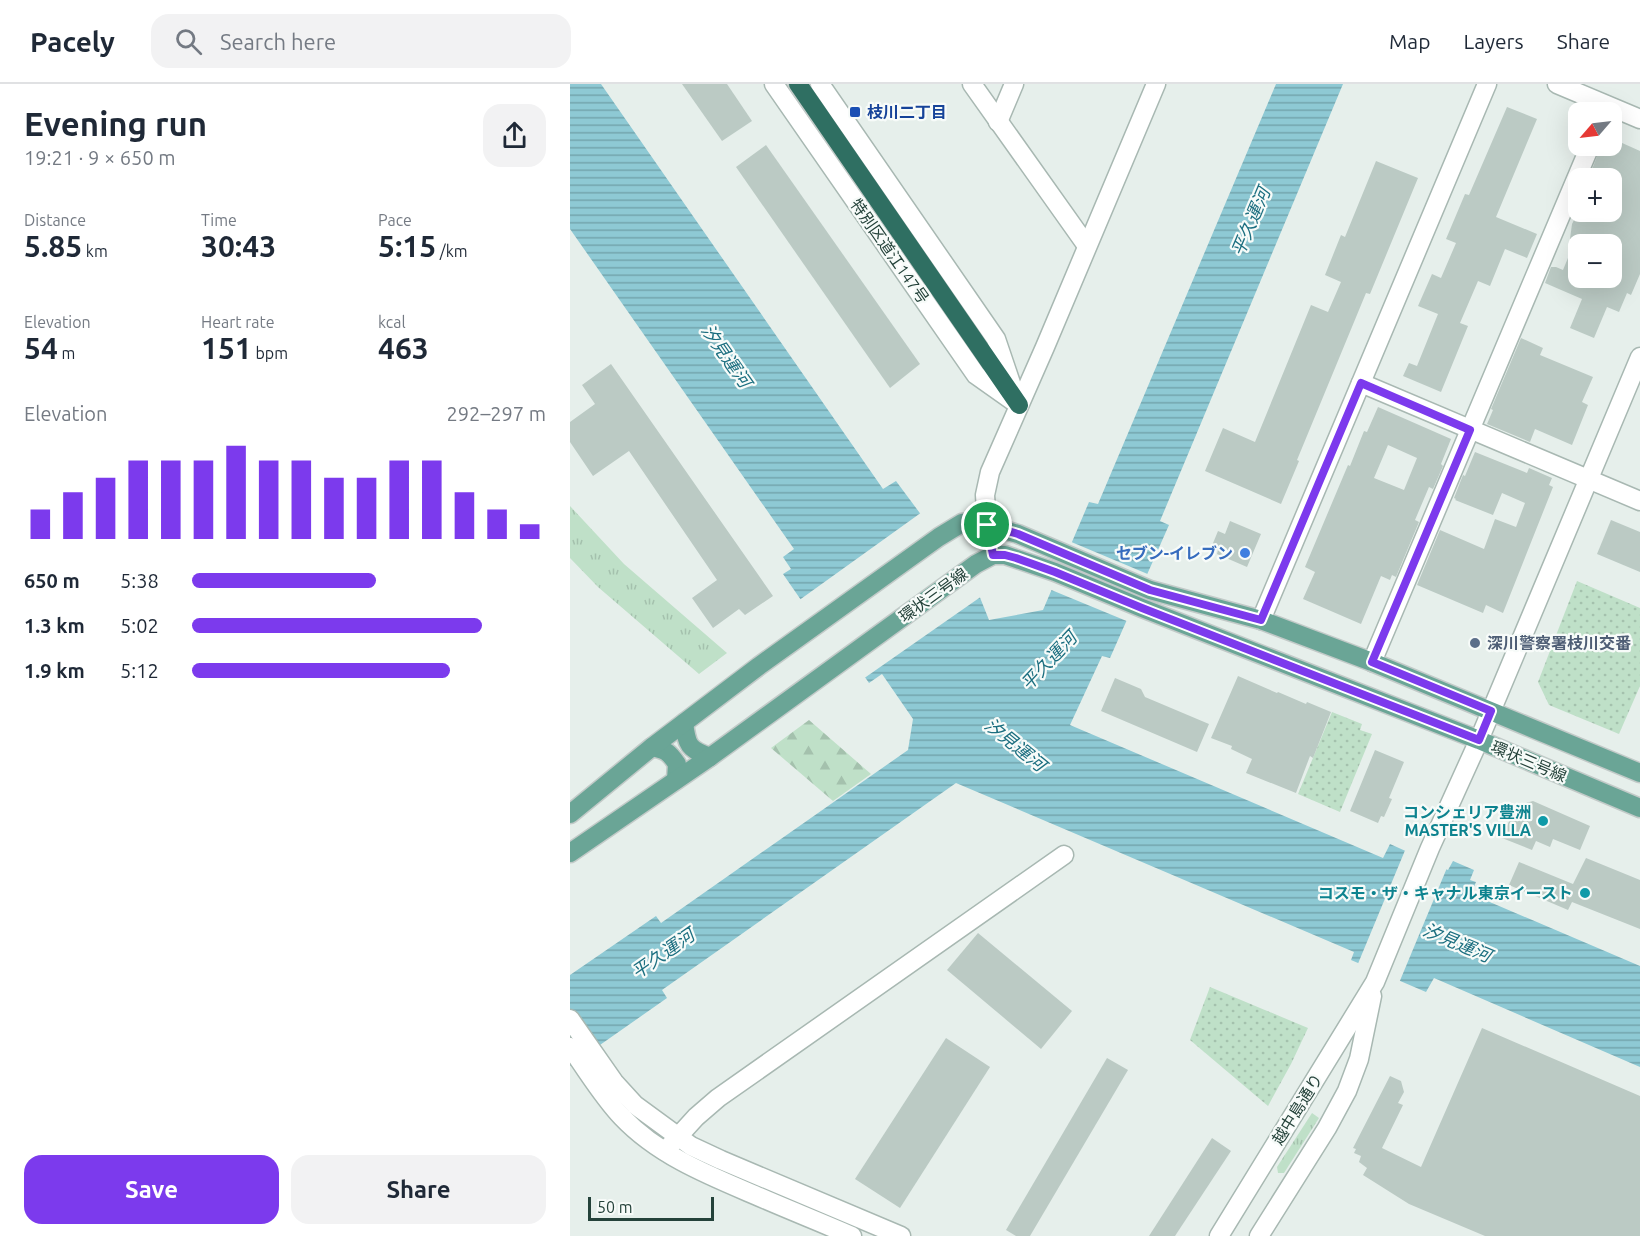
<!DOCTYPE html>
<html lang="en">
<head>
<meta charset="utf-8">
<style>
	body { margin:0; font-family:Ubuntu,"Noto Sans JP",sans-serif; background:#f2f2f3; color:#1f2937; height:100vh; display:flex; flex-direction:column; font-size:22px; white-space:nowrap }
	* { box-sizing:border-box; margin:0 }
	p { font-size:20px; color:#747a83 }
	.icon { flex:none; width:33px; height:33px; fill:none; stroke:currentColor; stroke-width:2; stroke-linecap:round; stroke-linejoin:round }
	.map { position:relative; flex:1; overflow:hidden }
	.drawer { display:flex; flex-direction:column; background:#fff; width:570px }
	.drawer>* { flex:none }
	.needle { width:39px; rotate:242deg }
	.buttons { position:absolute; left:998px; top:18px; display:grid; gap:12px }
	.buttons a { display:grid; place-items:center; width:54px; height:54px; border-radius:12px; background:#fff; box-shadow:0 6px 24px #0002; font-size:30px }
	.scale { position:absolute; left:18px; bottom:15px; width:126px; box-sizing:border-box; padding-left:6px; border:3px solid #24423a; border-top:0; font-size:16px; line-height:21px; white-space:nowrap; color:#24423a; -webkit-text-stroke:4px #f7fbf9; paint-order:stroke }
	.pin { position:absolute; display:grid; place-items:center; width:51px; height:51px; color:#fff; margin:-26px; border:3px solid #fff; border-radius:50%; box-shadow:0 2px 6px #0007 }
	.round { display:grid; place-items:center; flex:none; width:63px; height:63px; border-radius:18px; background:#f2f2f3 }
	.overview { display:flex; align-items:center; justify-content:space-between; height:102px; padding:0 24px }
	h1 { font-size:33px; font-weight:600; line-height:45px }
	.metrics { display:grid; grid-template-columns:repeat(3,1fr); gap:9px; height:102px; padding:6px 24px }
	.metrics div { display:grid; align-content:center }
	.metrics b { font-size:30px; font-weight:600 }
	.metrics small { font-size:16px; font-weight:400 }
	.metrics p { font-size:16px }
	.chart { height:168px; padding:12px 24px }
	.chart p { display:flex; justify-content:space-between }
	.chart svg { width:100%; height:108px; margin-top:6px; stroke:#7c3aed; stroke-width:6 }
	.action { display:flex; gap:12px; margin-top:auto; padding:12px 24px }
	.action a { flex:1; height:69px; border-radius:18px; background:#7c3aed; color:#fff; font-size:24px; font-weight:600; line-height:69px; text-align:center }
	.action a+a { background:#f2f2f3; color:#1f2937 }
	ul { padding:0 24px; list-style:none; font-size:20px }
	li { display:grid; grid-template-columns:96px 72px 1fr; align-items:center; height:45px }
	li i { height:15px; border-radius:8px; background:#7c3aed }
	header { display:flex; align-items:center; gap:36px; box-sizing:border-box; height:84px; padding:0 30px; background:#fff; border-bottom:2px solid #e0e1e3 }
	header strong { font-size:28px }
	nav { display:flex; gap:33px; margin-inline-start:auto; font-size:21px }
	.search { width:420px; height:54px; background:#f2f2f3; display:flex; align-items:center; gap:15px; box-sizing:border-box; padding:0 21px; border-radius:18px; color:#747a83; font-size:22px }
	main { display:flex; flex:1; min-height:0 }
	.map>svg:first-child { display:block }
</style>
</head>
<body>
<header>
<strong>Pacely</strong>
<div class="search"><svg class="icon" aria-label="search" viewBox="0 0 24 24"><circle cx="10" cy="10" r="6"/><path d="M15 15l6 6"/></svg>Search here</div>
<nav><a>Map</a><a>Layers</a><a>Share</a></nav>
</header>
<main>
<section class="drawer">
<div class="overview"><div><h1>Evening run</h1><p>19:21 · 9 × 650 m</p></div><a class="round"><svg class="icon" aria-label="share" viewBox="0 0 24 24"><path d="M12 15V3M7 8l5-5 5 5M5 13v7h14v-7"/></svg></a></div>
<div class="metrics">
<div><p>Distance</p><b>5.85<small> km</small></b></div>
<div><p>Time</p><b>30:43</b></div>
<div><p>Pace</p><b>5:15<small> /km</small></b></div>
</div>
<div class="metrics">
<div><p>Elevation</p><b>54<small> m</small></b></div>
<div><p>Heart rate</p><b>151<small> bpm</small></b></div>
<div><p>kcal</p><b>463</b></div>
</div>
<div class="chart"><p><span>Elevation</span>292–297 m</p>
<svg viewBox="0 0 160 44" preserveAspectRatio="none"><path d="M5 44V32M15 44V25M25 44V19M35 44V12M45 44V12M55 44V12M65 44V6M75 44V12M85 44V12M95 44V19M105 44V19M115 44V12M125 44V12M135 44V25M145 44V32M155 44V38"/></svg>
</div>
<ul>
<li><b>650 m</b>5:38<i style="width:52%"></i></li>
<li><b>1.3 km</b>5:02<i style="width:82%"></i></li>
<li><b>1.9 km</b>5:12<i style="width:73%"></i></li>
</ul>
<div class="action"><a>Save</a><a>Share</a></div>
</section>
<div class="map">
<svg width="1070" height="1152" viewBox="0 0 1070 1152">
	<defs>
		<pattern id="grass-tufts" width="24" height="20" patternUnits="userSpaceOnUse" patternTransform="scale(1.5)"><rect width="24" height="20" fill="#bfe0c8"/><path d="M3 7l-1-3M5 7V3M7 7l1-3M15 17l-1-3M17 17v-4M19 17l1-3" fill="none" stroke="#a4c1ad"/></pattern>
		<pattern id="forest-firs" width="22" height="20" patternUnits="userSpaceOnUse" patternTransform="scale(1.5)"><rect width="22" height="20" fill="#bfe0c8"/><path d="M5 1l3.5 6h-7zM16 11l3.5 6h-7z" fill="#a4c1ad"/></pattern>
		<pattern id="park-dots" width="8" height="8" patternUnits="userSpaceOnUse" patternTransform="scale(1.5)"><rect width="8" height="8" fill="#bfe0c8"/><path d="M2 2h.1M6 6h.1" fill="none" stroke="#a4c1ad" stroke-width="1.8" stroke-linecap="round"/></pattern>
		<pattern id="water-rules" width="6" height="5" patternUnits="userSpaceOnUse" patternTransform="scale(1.5)"><rect width="6" height="5" fill="#8ec9d4"/><path d="M0 2.5h6" fill="none" stroke="#74a5ad"/></pattern>
	</defs>
	<rect width="100%" height="100%" fill="#e6efeb"/>
	<!-- grass -->
	<g fill="url(#grass-tufts)">
		<path d="M 0,422 L 54,480 L 157,569 L 129,590 L 28,503 L 0,474 Z"/>
		<path d="M 742,1029 L 749,1034 L 714,1089 L 708,1089 L 707,1083 Z"/>
	</g>
	<!-- forest -->
	<path fill="url(#forest-firs)" d="M 239,636 L 301,690 L 263,717 L 201,664 Z"/>
	<!-- park -->
	<g fill="url(#park-dots)">
		<path d="M 1007,497 L 1070,524 L 1070,602 L 1049,650 L 979,621 L 968,598 Z"/>
		<path d="M 762,628 L 792,640 L 790,646 L 802,650 L 770,728 L 728,710 Z"/>
		<path d="M 640,903 L 738,944 L 721,980 L 698,1022 L 620,956 Z"/>
	</g>
	<!-- water -->
	<path fill="url(#water-rules)" d="M 0,0 L 31,0 L 313,405 L 326,397 L 407,506 L 419,536 L 473,526 L 519,418 L 528,420 L 706,0 L 773,0 L 590,437 L 599,441 L 540,574 L 532,572 L 500,641 L 813,774 L 820,760 L 878,786 L 883,777 L 904,786 L 900,796 L 906,798 L 901,810 L 1070,882 L 1070,983 L 864,894 L 856,908 L 781,876 L 784,868 L 386,699 L 92,906 L 97,914 L 0,982 L 0,891 L 86,832 L 91,839 L 338,666 L 343,635 L 312,590 L 299,599 L 292,589 L 285,594 L 213,490 L 221,485 L 213,473 L 224,465 L 0,145 Z"/>
	<!-- pier -->
	<g fill="#e6efeb">
		<path d="M 352,428 L 409,505 L 412,512 L 293,595 L 292,593 L 284,597 L 228,517 Z"/>
		<path d="M 499,457 L 580,491 L 559,538 L 479,505 Z"/>
		<path d="M 836,764 L 877,782 L 879,779 L 829,899 L 787,882 Z"/>
	</g>
	<!-- building -->
	<g fill="#bbcac4" fill-rule="evenodd">
		<path d="M 112,0 L 157,0 L 182,37 L 152,57 Z"/>
		<path d="M 937,23 L 967,35 L 926,133 L 967,150 L 957,174 L 935,165 L 920,202 L 908,197 L 890,239 L 898,242 L 871,308 L 833,292 L 839,279 L 847,282 L 868,230 L 848,222 L 862,190 L 871,194 L 886,159 L 876,155 L 895,110 L 899,111 Z"/>
		<path d="M 1041,54 L 1070,67 L 1070,190 L 1061,211 L 1057,209 L 1049,228 L 1037,223 L 1024,254 L 1000,244 L 1012,215 L 975,199 L 981,183 L 986,183 L 993,186 L 1005,157 L 1000,155 L 1002,140 L 1008,128 L 1041,128 L 1041,94 L 1036,94 L 1021,88 L 1031,62 L 1041,62 ZM 1008,160 L 1052,160 L 1041,187 L 1041,194 L 1038,194 L 1035,201 L 1017,194 L 1008,194 Z"/>
		<path d="M 196,61 L 350,280 L 320,304 L 166,83 Z"/>
		<path d="M 806,77 L 848,94 L 800,210 L 796,209 L 727,376 L 729,377 L 711,420 L 635,387 L 653,344 L 685,358 L 741,221 L 758,228 L 771,198 L 755,191 L 771,151 L 775,153 Z"/>
		<path d="M 951,254 L 973,264 L 970,271 L 1023,293 L 1012,318 L 1018,321 L 1002,361 L 965,345 L 960,358 L 917,340 L 923,326 L 921,325 Z"/>
		<path d="M 41,280 L 203,512 L 175,531 L 169,525 L 143,544 L 122,514 L 147,496 L 59,367 L 23,392 L 0,358 L 0,338 L 25,320 L 12,301 Z"/>
		<path d="M 808,323 L 881,355 L 871,380 L 873,382 L 863,405 L 859,403 L 845,436 L 849,438 L 826,493 L 822,491 L 820,496 L 811,492 L 791,540 L 733,515 L 745,488 L 735,483 L 778,381 L 780,382 L 794,347 L 797,348 ZM 818,361 L 847,374 L 834,406 L 804,394 Z"/>
		<path d="M 905,368 L 957,389 L 959,384 L 982,394 L 979,401 L 983,403 L 933,529 L 916,521 L 913,529 L 847,501 L 870,446 L 914,465 L 925,435 L 946,443 L 955,419 L 932,409 L 923,431 L 885,416 L 886,415 L 884,414 L 893,391 L 895,392 Z"/>
		<path d="M 1041,436 L 1070,448 L 1070,488 L 1027,470 Z"/>
		<path d="M 660,437 L 691,450 L 677,483 L 647,470 L 648,466 L 641,464 L 648,447 L 655,450 Z"/>
		<path d="M 668,592 L 707,609 L 708,608 L 736,620 L 737,618 L 761,628 L 743,674 L 740,672 L 726,709 L 676,689 L 682,675 L 661,665 L 662,662 L 641,654 Z"/>
		<path d="M 545,594 L 571,605 L 575,613 L 639,640 L 627,668 L 531,627 Z"/>
		<path d="M 805,666 L 834,678 L 819,714 L 822,715 L 814,733 L 811,732 L 808,739 L 780,727 Z"/>
		<path d="M 963,717 L 1020,742 L 1010,766 L 983,755 L 980,763 L 966,757 L 962,766 L 932,754 L 945,723 L 953,726 L 956,719 Z"/>
		<path d="M 1016,774 L 1070,796 L 1070,845 L 1002,818 L 998,826 L 939,801 L 949,778 L 1003,800 Z"/>
		<path d="M 408,849 L 502,927 L 471,965 L 377,886 Z"/>
		<path d="M 912,944 L 1070,1012 L 1070,1152 L 915,1152 L 839,1120 L 793,1091 L 797,1084 L 789,1078 L 791,1072 L 784,1069 L 786,1065 L 783,1064 L 820,992 L 831,997 L 834,1008 L 828,1019 L 833,1021 L 812,1064 L 851,1083 Z"/>
		<path d="M 376,954 L 420,983 L 330,1124 L 285,1095 Z"/>
		<path d="M 537,974 L 558,986 L 460,1152 L 446,1152 L 436,1146 Z"/>
		<path d="M 642,1054 L 661,1067 L 605,1152 L 579,1152 Z"/>
	</g>
	<g fill="none" stroke-linecap="round" stroke-linejoin="round">
		<!-- minor casing -->
		<g stroke="#a8b8b2" stroke-width="21">
			<g id="minor">
				<path d="M 204,0 L 406,291 L 447,320"/>
				<path d="M 250,0 L 426,255 L 445,311"/>
				<path d="M 402,0 L 517,162"/>
				<path d="M 987,0 L 1070,35"/>
				<path d="M 428,38 L 444,0"/>
				<path d="M 791,299 L 1070,417"/>
				<path d="M 423,471 L 417,441 L 415,411 L 420,388 L 475,263 L 586,0"/>
				<path d="M 691,536 L 917,0"/>
				<path d="M 802,578 L 1020,62"/>
				<path d="M 0,935 L 44,998 L 65,1021 L 121,1062 L 151,1076 L 331,1152"/>
				<path d="M 0,963 C 17,986 32,1012 52,1033 C 88,1071 138,1091 185,1111 C 217,1125 250,1138 282,1152"/>
				<path d="M 95,1067 L 126,1033 L 148,1014 L 494,771"/>
				<path d="M 649,1152 L 805,898 L 860,764 L 909,656 L 1070,273"/>
				<path d="M 689,1152 L 757,1044 L 777,1007 L 789,975 L 802,912"/>
			</g>
		</g>
		<!-- major casing -->
		<g stroke="#c2cac8" stroke-width="21">
			<g id="major">
				<path d="M 114,639 C 117,661 118,665 140,673"/>
				<path d="M 82,663 C 96,666 99,668 107,680 L 106,696"/>
				<path d="M 0,730 L 82,663 L 189,582 L 369,453 L 392,439 L 399,438 L 417,441 L 448,450 L 580,506 L 691,536 L 802,578 L 1070,689"/>
				<path d="M 0,769 L 140,673 L 406,480 L 423,471 L 435,471 L 485,488 L 572,524 L 909,656 L 1070,724"/>
			</g>
		</g>
		<!-- highway casing -->
		<g stroke="#c2cac8" stroke-width="21">
			<path id="highway" d="M 228,0 L 449,321"/>
		</g>
		<!-- minor -->
		<use href="#minor" stroke="#fff" stroke-width="18"/>
		<!-- major -->
		<use href="#major" stroke="#6aa596" stroke-width="18"/>
		<!-- highway -->
		<use href="#highway" stroke="#2f6f62" stroke-width="18"/>
	</g>
	<g fill="none" stroke-linecap="round" stroke-linejoin="round">
		<!-- route casing -->
		<g stroke="#fff" stroke-width="12">
			<path id="route" d="M 791,299 L 900,346 L 802,578 L 921,627 L 909,656 L 572,524 L 485,488 L 446,474 L 435,471 L 423,471 L 417,441 L 448,450 L 580,506 L 691,536 Z"/>
		</g>
		<!-- route -->
		<use href="#route" stroke="#7c3aed" stroke-width="8"/>
	</g>
	<!-- markers -->
	<rect fill="#1a4fb4" stroke="#f7fbf9" stroke-width="2" x="279" y="22" width="12" height="12" rx="3"/>
	<circle fill="#3f7fe0" stroke="#f7fbf9" stroke-width="2" cx="675" cy="469" r="6"/>
	<circle fill="#5c6f8a" stroke="#f7fbf9" stroke-width="2" cx="905" cy="559" r="6"/>
	<g fill="#0f9aa8" stroke="#f7fbf9" stroke-width="2">
		<circle cx="973" cy="737" r="6"/>
		<circle cx="1015" cy="809" r="6"/>
	</g>
	<g text-anchor="middle" stroke-width="4.5" stroke-linejoin="round" paint-order="stroke">
		<!-- transit labels -->
		<g font-size="16" font-weight="bold" fill="#164399" stroke="#f7fbf9" text-anchor="start">
			<text x="297" y="34">枝川二丁目</text>
		</g>
		<!-- street labels -->
		<g font-size="16" fill="#24423a" stroke="#f7fbf9">
			<text transform="translate(320 167) rotate(55)" y="6">特別区道江147号</text>
			<text transform="translate(363 511) rotate(-36)" y="6">環状三号線</text>
			<text transform="translate(959 677) rotate(23)" y="6">環状三号線</text>
			<text transform="translate(727 1025) rotate(-58)" y="6">越中島通り</text>
		</g>
		<!-- shop labels -->
		<g font-size="16" font-weight="bold" fill="#366cbe" stroke="#f7fbf9" text-anchor="end">
			<text x="663" y="475">セブン-イレブン</text>
		</g>
		<!-- service labels -->
		<g font-size="16" font-weight="bold" fill="#4e5e75" stroke="#f7fbf9" text-anchor="start">
			<text x="917" y="565">深川警察署枝川交番</text>
		</g>
		<!-- culture labels -->
		<g font-size="16" font-weight="bold" fill="#0d838f" stroke="#f7fbf9" text-anchor="end">
			<text x="961" y="734">コンシェリア豊洲<tspan x="961" dy="18">MASTER'S VILLA</tspan></text>
			<text x="1003" y="815">コスモ・ザ・キャナル東京イースト</text>
		</g>
		<!-- water labels -->
		<g font-size="18" font-style="italic" fill="#1c6f80" stroke="#f7fbf9">
			<text transform="translate(681 138) rotate(-67)" y="6">平久運河</text>
			<text transform="translate(156 272) rotate(55)" y="6">汐見運河</text>
			<text transform="translate(479 577) rotate(-47)" y="6">平久運河</text>
			<text transform="translate(445 661) rotate(39)" y="6">汐見運河</text>
			<text transform="translate(887 859) rotate(23)" y="6">汐見運河</text>
			<text transform="translate(93 870) rotate(-35)" y="6">平久運河</text>
		</g>
	</g>
</svg>
<div class="buttons">
<a><svg class="needle" viewBox="-14 -14 28 28"><path d="M0-13l5 13h-10z" fill="#e53935"/><path d="M0 13l5-13h-10z" fill="#747a83"/></svg></a>
<a>+</a>
<a>−</a>
</div>
<div class="scale">50 m</div>
<div class="pin" style="left:417px;top:441px;background:#1e9e55"><svg class="icon" aria-label="arrive" viewBox="0 0 24 24"><path d="M6 21V4h12l-3 4 3 4H6"/></svg></div>
</div>
</main>
</body>
</html>
